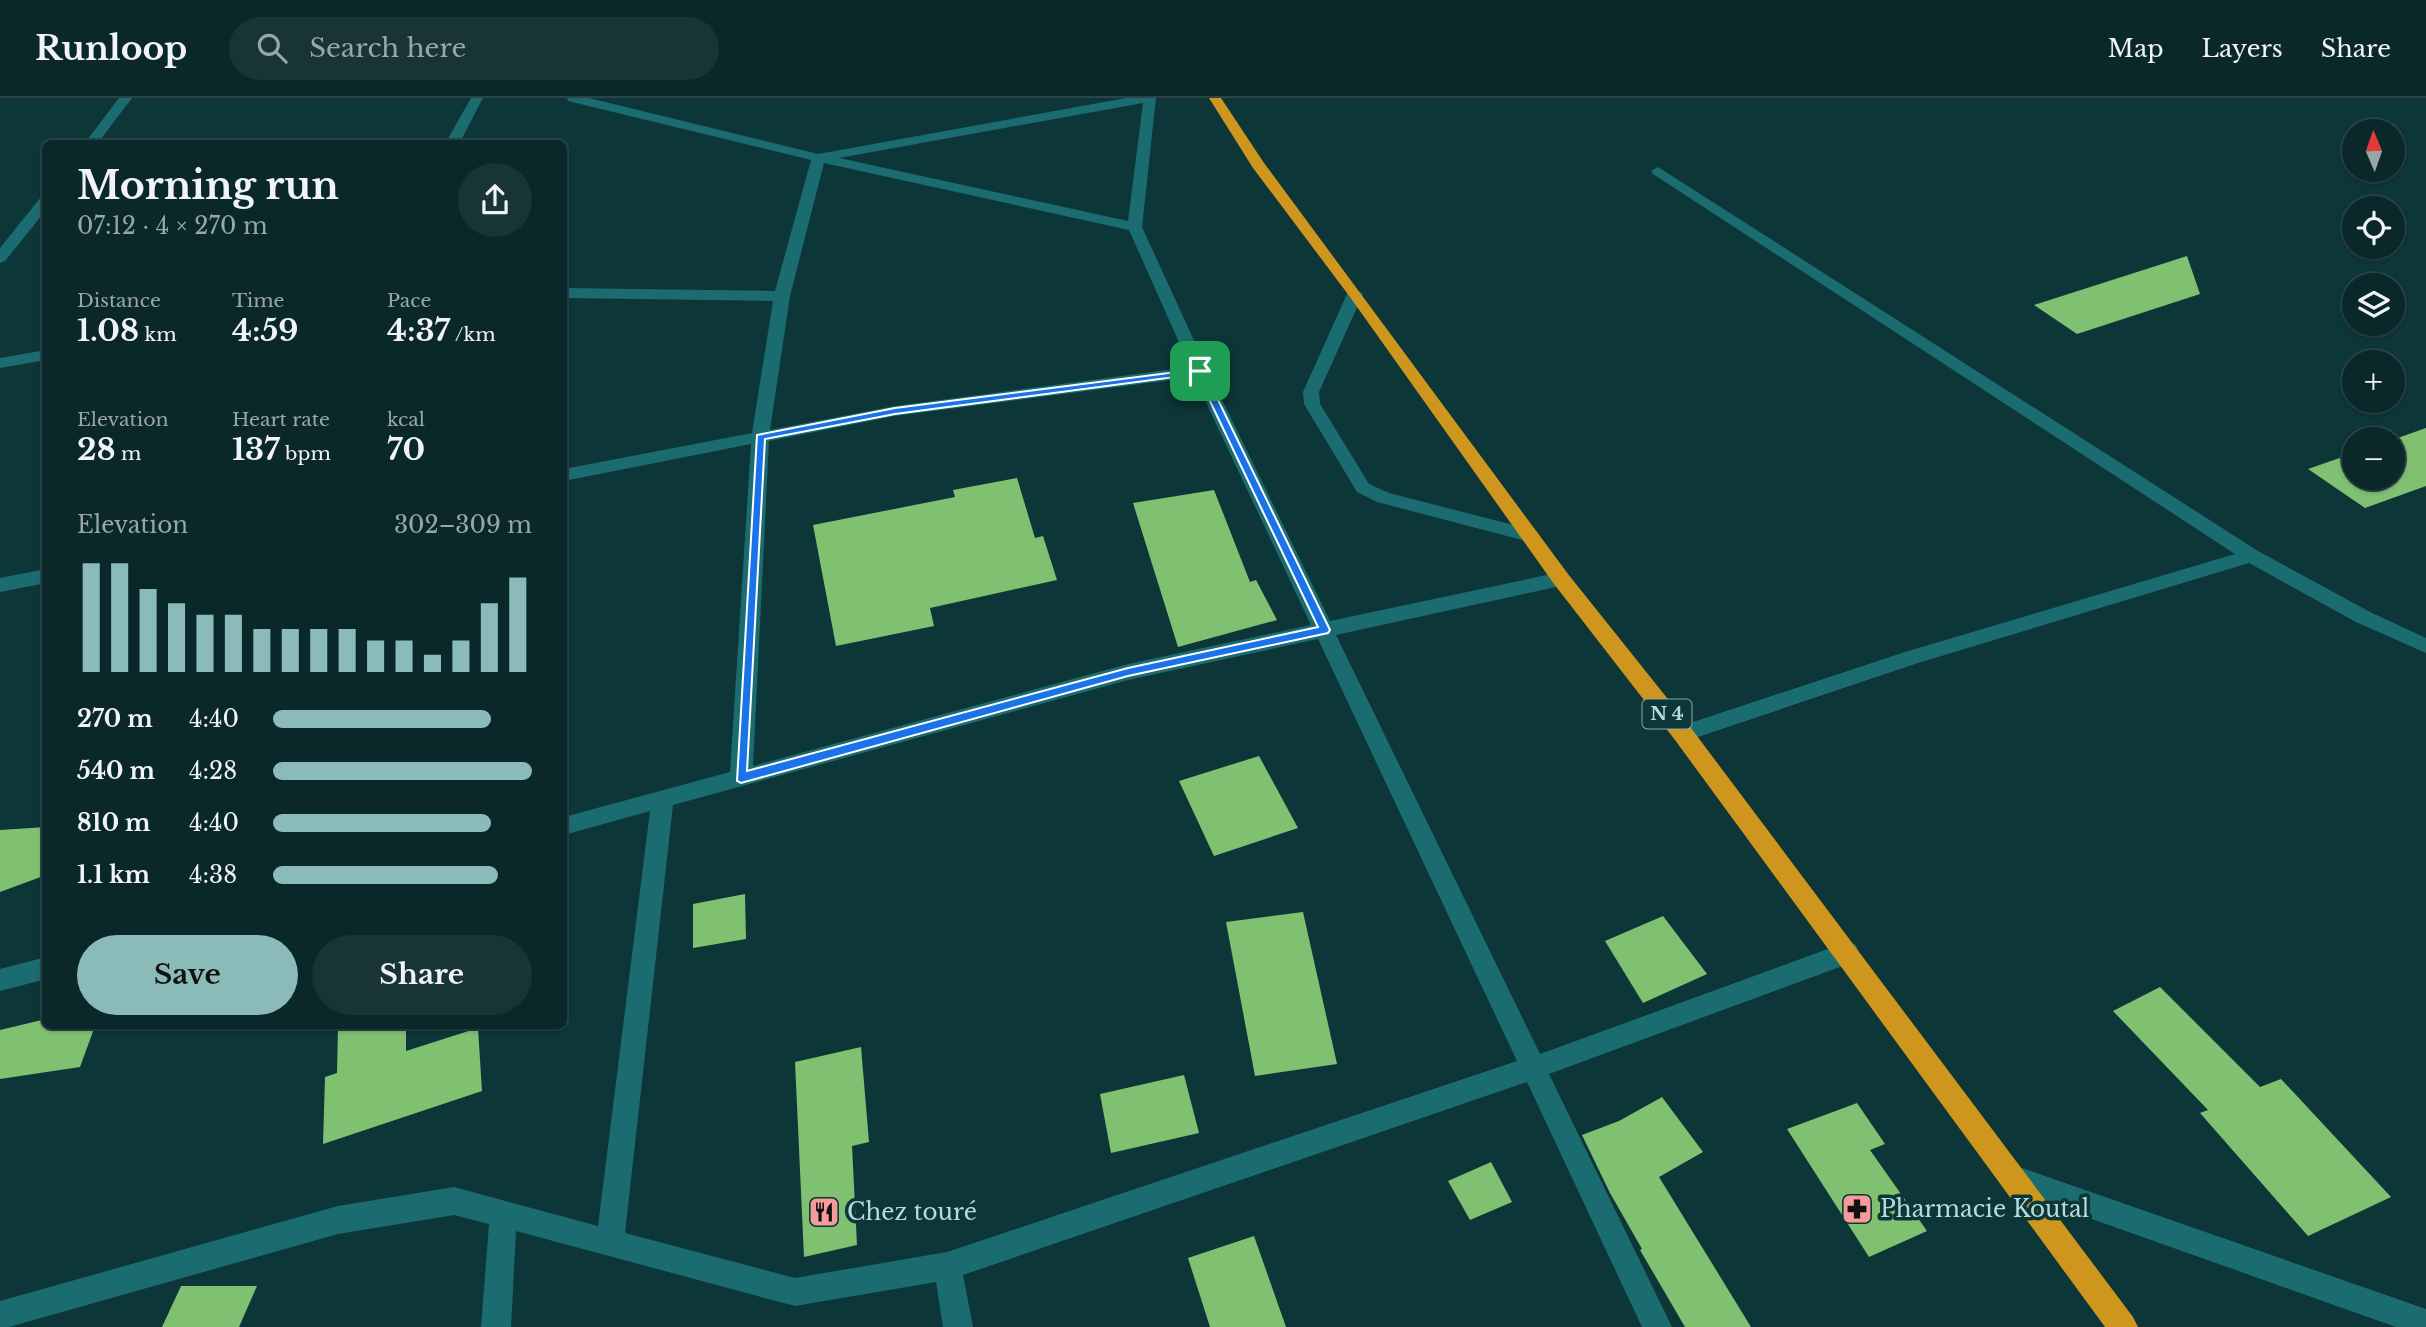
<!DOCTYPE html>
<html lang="en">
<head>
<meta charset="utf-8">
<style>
	body { margin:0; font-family:"Libre Baskerville",serif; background:#183436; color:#f1f3f6; height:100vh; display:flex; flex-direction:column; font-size:26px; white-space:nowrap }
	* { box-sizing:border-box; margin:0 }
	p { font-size:23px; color:#99a6a8 }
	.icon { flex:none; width:38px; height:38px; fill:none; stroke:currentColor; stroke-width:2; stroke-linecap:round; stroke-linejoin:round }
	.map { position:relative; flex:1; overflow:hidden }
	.sheet { position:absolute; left:42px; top:42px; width:525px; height:889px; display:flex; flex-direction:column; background:#0a282a; border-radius:10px; box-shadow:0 2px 5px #0004,0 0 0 2px #2a4447 }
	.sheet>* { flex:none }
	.needle { width:46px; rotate:358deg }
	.fabs { position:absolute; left:2342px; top:21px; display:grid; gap:14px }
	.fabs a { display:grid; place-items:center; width:63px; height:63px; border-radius:50%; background:#0a282a; box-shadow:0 2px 5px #0004,0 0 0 2px #2a4447; font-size:35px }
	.pin { position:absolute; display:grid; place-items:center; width:60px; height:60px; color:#fff; margin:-30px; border-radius:14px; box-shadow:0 4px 10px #0006 }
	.round { display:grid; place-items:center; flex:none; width:74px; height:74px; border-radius:37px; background:#183436 }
	.summary { display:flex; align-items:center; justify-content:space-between; height:119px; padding:0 35px }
	h1 { font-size:38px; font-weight:700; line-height:52px }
	.metrics { display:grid; grid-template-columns:repeat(3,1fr); gap:10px; height:119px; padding:7px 35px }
	.metrics div { display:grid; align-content:center }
	.metrics b { font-size:30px; font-weight:700 }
	.metrics small { font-size:19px; font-weight:400 }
	.metrics p { font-size:19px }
	.chart { height:196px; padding:14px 35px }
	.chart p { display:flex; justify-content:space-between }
	.chart svg { width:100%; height:126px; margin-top:7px; stroke:#8bbbb9; stroke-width:6 }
	.button { display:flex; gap:14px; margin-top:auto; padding:14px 35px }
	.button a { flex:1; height:80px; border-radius:42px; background:#8bbbb9; color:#111; font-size:28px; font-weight:700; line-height:80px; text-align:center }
	.button a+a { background:#183436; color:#f1f3f6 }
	ul { padding:0 35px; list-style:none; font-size:23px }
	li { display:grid; grid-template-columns:112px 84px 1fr; align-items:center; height:52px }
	li i { height:18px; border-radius:9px; background:#8bbbb9 }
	header { display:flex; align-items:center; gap:42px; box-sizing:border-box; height:98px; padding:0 35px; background:#0a282a; border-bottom:2px solid #2a4447 }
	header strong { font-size:33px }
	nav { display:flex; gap:38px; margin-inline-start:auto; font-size:24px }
	.search { width:490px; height:63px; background:#183436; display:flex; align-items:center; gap:18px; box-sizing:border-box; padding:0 24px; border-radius:38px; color:#99a6a8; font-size:26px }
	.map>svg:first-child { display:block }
</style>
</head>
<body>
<header>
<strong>Runloop</strong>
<div class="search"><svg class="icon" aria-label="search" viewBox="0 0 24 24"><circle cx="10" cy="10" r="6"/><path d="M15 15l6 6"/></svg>Search here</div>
<nav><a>Map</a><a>Layers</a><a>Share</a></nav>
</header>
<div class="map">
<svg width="2426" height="1229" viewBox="0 0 2426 1229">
	<rect width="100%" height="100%" fill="#0d3638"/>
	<!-- building -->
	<g fill="#80c071">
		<path d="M 2187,158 L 2200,196 L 2077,236 L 2034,207 Z"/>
		<path d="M 2426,330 L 2426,388 L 2365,410 L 2308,371 L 2354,355 L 2354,380 L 2392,380 L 2392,342 Z"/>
		<path d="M 1017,380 L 1035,440 L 1043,438 L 1057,482 L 930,510 L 934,528 L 836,548 L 813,427 L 955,399 L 953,392 Z"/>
		<path d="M 1214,392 L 1250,484 L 1256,482 L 1277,522 L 1178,549 L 1133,405 Z"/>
		<path d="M 1259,658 L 1298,730 L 1214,758 L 1179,683 Z"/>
		<path d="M 46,729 L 46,777 L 0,794 L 0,732 Z"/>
		<path d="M 745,796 L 746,841 L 693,850 L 693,806 Z"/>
		<path d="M 1303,814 L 1337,966 L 1255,978 L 1226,824 Z"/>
		<path d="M 1663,818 L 1707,876 L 1643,905 L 1605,843 Z"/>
		<path d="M 2160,889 L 2260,989 L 2281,981 L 2391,1099 L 2308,1138 L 2200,1015 L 2208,1012 L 2113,913 Z"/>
		<path d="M 46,921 L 46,928 L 95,928 L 80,969 L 0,981 L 0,932 Z"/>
		<path d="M 338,928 L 406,928 L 406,953 L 478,930 L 482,993 L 323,1046 L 325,979 L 337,975 Z"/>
		<path d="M 861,949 L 869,1044 L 852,1048 L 857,1147 L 804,1159 L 795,964 Z"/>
		<path d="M 1184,977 L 1199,1035 L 1111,1055 L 1100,996 Z"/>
		<path d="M 1662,999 L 1703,1054 L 1659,1079 L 1751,1229 L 1685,1229 L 1640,1152 L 1642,1151 L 1610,1095 L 1582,1037 L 1619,1023 Z"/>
		<path d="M 1857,1005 L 1885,1046 L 1870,1052 L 1927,1133 L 1869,1159 L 1787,1031 Z"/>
		<path d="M 1491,1064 L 1512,1104 L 1470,1122 L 1448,1083 Z"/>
		<path d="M 1254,1138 L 1286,1229 L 1210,1229 L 1188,1160 Z"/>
		<path d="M 181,1188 L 257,1188 L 239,1229 L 162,1229 Z"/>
	</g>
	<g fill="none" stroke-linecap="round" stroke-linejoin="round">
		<!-- lane -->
		<g fill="#1b6c70" fill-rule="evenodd">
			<path d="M 1658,69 L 2258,453 L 2370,514 L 2426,540 L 2426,555 L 2356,524 L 2249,465 L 1918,565 L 1683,644 L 1675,642 L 1672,636 L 1675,630 L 1905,554 L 2235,456 L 1653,76 L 1651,73 Z"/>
			<path d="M 1355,191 L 1363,196 L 1319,294 L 1320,306 L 1369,386 L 1389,395 L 1537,433 L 1539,438 L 1537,443 L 1530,444 L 1377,404 L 1357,394 L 1304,306 L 1303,294 L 1347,196 Z"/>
		</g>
		<!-- street -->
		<g fill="#1b6c70" fill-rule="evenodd">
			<path d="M 119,0 L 132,0 L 97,46 L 84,46 Z"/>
			<path d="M 471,0 L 483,0 L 459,46 L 445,46 Z"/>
			<path d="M 567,0 L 589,0 L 818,56 L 1126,0 L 1156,0 L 1142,129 L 1208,273 L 1330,523 L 1561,474 L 1568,476 L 1571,481 L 1568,486 L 1561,488 L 1336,537 L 1540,956 L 1847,844 L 1856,847 L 1859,855 L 1856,863 L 1549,976 L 1672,1229 L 1642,1229 L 1527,984 L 963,1177 L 973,1229 L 943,1229 L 936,1184 L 795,1208 L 516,1133 L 511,1229 L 481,1229 L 489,1126 L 454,1117 L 338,1136 L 9,1229 L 0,1229 L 0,1203 L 338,1108 L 454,1089 L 598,1128 L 650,713 L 564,737 L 564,719 L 730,674 L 751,346 L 564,383 L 564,371 L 752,335 L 773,203 L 564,200 L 564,190 L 775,193 L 811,62 L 568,3 ZM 1143,5 L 1128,123 L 839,60 ZM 824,65 L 1129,132 L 1190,269 L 895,308 L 770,332 L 790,198 ZM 1194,279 L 1311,527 L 1128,566 L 753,668 L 769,343 L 895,318 ZM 1318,541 L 1517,963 L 947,1154 L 795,1180 L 625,1135 L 673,707 L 1128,582 Z"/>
			<path d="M 46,98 L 46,112 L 5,163 L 0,165 L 0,150 L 41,99 Z"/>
			<path d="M 46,252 L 46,262 L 0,270 L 0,260 Z"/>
			<path d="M 46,471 L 46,485 L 0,494 L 0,480 Z"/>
			<path d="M 46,859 L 46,881 L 0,893 L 0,871 Z"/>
			<path d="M 2016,1068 L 2426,1211 L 2426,1229 L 2396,1229 L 2016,1094 L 2006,1090 L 2002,1081 L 2006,1072 Z"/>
		</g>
		<!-- highway -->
		<path fill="#cf961d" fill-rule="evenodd" d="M 1209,0 L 1221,0 L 1264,65 L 1568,476 L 1691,630 L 2133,1219 L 2138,1229 L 2105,1229 L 1675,642 L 1554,486 L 1350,199 L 1253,70 Z"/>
	</g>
	<!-- route -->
	<path fill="#1a73e8" stroke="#fff" stroke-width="2" fill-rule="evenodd" d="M 1200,271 L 1204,273 L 1330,532 L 1328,535 L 1128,578 L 741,685 L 737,683 L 757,337 L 895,310 ZM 1197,276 L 1318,529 L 1128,570 L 747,673 L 765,341 L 895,316 Z"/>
	<!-- icons -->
	<defs>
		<g id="pharmacy-square" transform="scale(1.575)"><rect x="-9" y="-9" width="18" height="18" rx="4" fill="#f59b9b" stroke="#0d3638"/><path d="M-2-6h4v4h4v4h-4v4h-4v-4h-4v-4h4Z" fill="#111"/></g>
		<g id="restaurant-square" transform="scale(1.575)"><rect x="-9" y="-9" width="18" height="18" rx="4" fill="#f59b9b" stroke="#0d3638"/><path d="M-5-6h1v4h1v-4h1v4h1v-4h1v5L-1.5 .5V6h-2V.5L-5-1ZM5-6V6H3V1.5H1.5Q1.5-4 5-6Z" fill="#111"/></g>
	</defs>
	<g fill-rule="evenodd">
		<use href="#pharmacy-square" x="1857" y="1111"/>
		<use href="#restaurant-square" x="824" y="1114"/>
	</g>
	<g text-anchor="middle" stroke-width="7" stroke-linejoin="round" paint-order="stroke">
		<!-- shield labels -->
		<rect fill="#0d3638" stroke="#84a9ab" stroke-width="2" x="1642.5" y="601.5" width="49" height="29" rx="5"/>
		<g font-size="18" font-weight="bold" fill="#b7dadc">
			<text x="1667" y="622">N 4</text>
		</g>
		<!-- near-poi labels -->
		<g font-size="23" fill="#b7dadc" stroke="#0d3638" text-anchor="start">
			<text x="1880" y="1119">Pharmacie Koutal</text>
			<text x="847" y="1122">Chez touré</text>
		</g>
	</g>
</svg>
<div class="fabs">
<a><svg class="needle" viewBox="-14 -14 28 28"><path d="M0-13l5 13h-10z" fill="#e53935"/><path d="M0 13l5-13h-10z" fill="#99a6a8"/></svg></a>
<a><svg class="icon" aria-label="locate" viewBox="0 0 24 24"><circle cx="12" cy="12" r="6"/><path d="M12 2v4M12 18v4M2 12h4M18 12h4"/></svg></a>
<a><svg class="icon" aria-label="layers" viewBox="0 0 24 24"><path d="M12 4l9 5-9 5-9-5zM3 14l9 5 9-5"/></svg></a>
<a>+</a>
<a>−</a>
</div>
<div class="pin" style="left:1200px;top:273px;background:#1e9e55"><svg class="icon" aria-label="arrive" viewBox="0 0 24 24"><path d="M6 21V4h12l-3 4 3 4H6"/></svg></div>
<section class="sheet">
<div class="summary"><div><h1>Morning run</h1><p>07:12 · 4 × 270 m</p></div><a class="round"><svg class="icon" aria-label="share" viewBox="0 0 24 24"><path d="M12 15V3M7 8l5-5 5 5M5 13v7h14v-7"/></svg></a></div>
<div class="metrics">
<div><p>Distance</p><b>1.08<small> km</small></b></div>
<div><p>Time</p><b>4:59</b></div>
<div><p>Pace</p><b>4:37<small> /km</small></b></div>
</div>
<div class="metrics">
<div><p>Elevation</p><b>28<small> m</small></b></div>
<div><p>Heart rate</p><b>137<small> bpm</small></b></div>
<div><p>kcal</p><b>70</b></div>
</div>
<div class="chart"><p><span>Elevation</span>302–309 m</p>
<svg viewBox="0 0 160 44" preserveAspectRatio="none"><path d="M5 44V6M15 44V6M25 44V15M35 44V20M45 44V24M55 44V24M65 44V29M75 44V29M85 44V29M95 44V29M105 44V33M115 44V33M125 44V38M135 44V33M145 44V20M155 44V11"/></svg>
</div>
<ul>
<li><b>270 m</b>4:40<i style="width:84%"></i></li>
<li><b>540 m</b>4:28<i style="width:100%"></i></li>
<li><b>810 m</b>4:40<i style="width:84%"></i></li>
<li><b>1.1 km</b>4:38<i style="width:87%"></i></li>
</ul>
<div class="button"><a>Save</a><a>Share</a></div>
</section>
</div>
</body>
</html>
